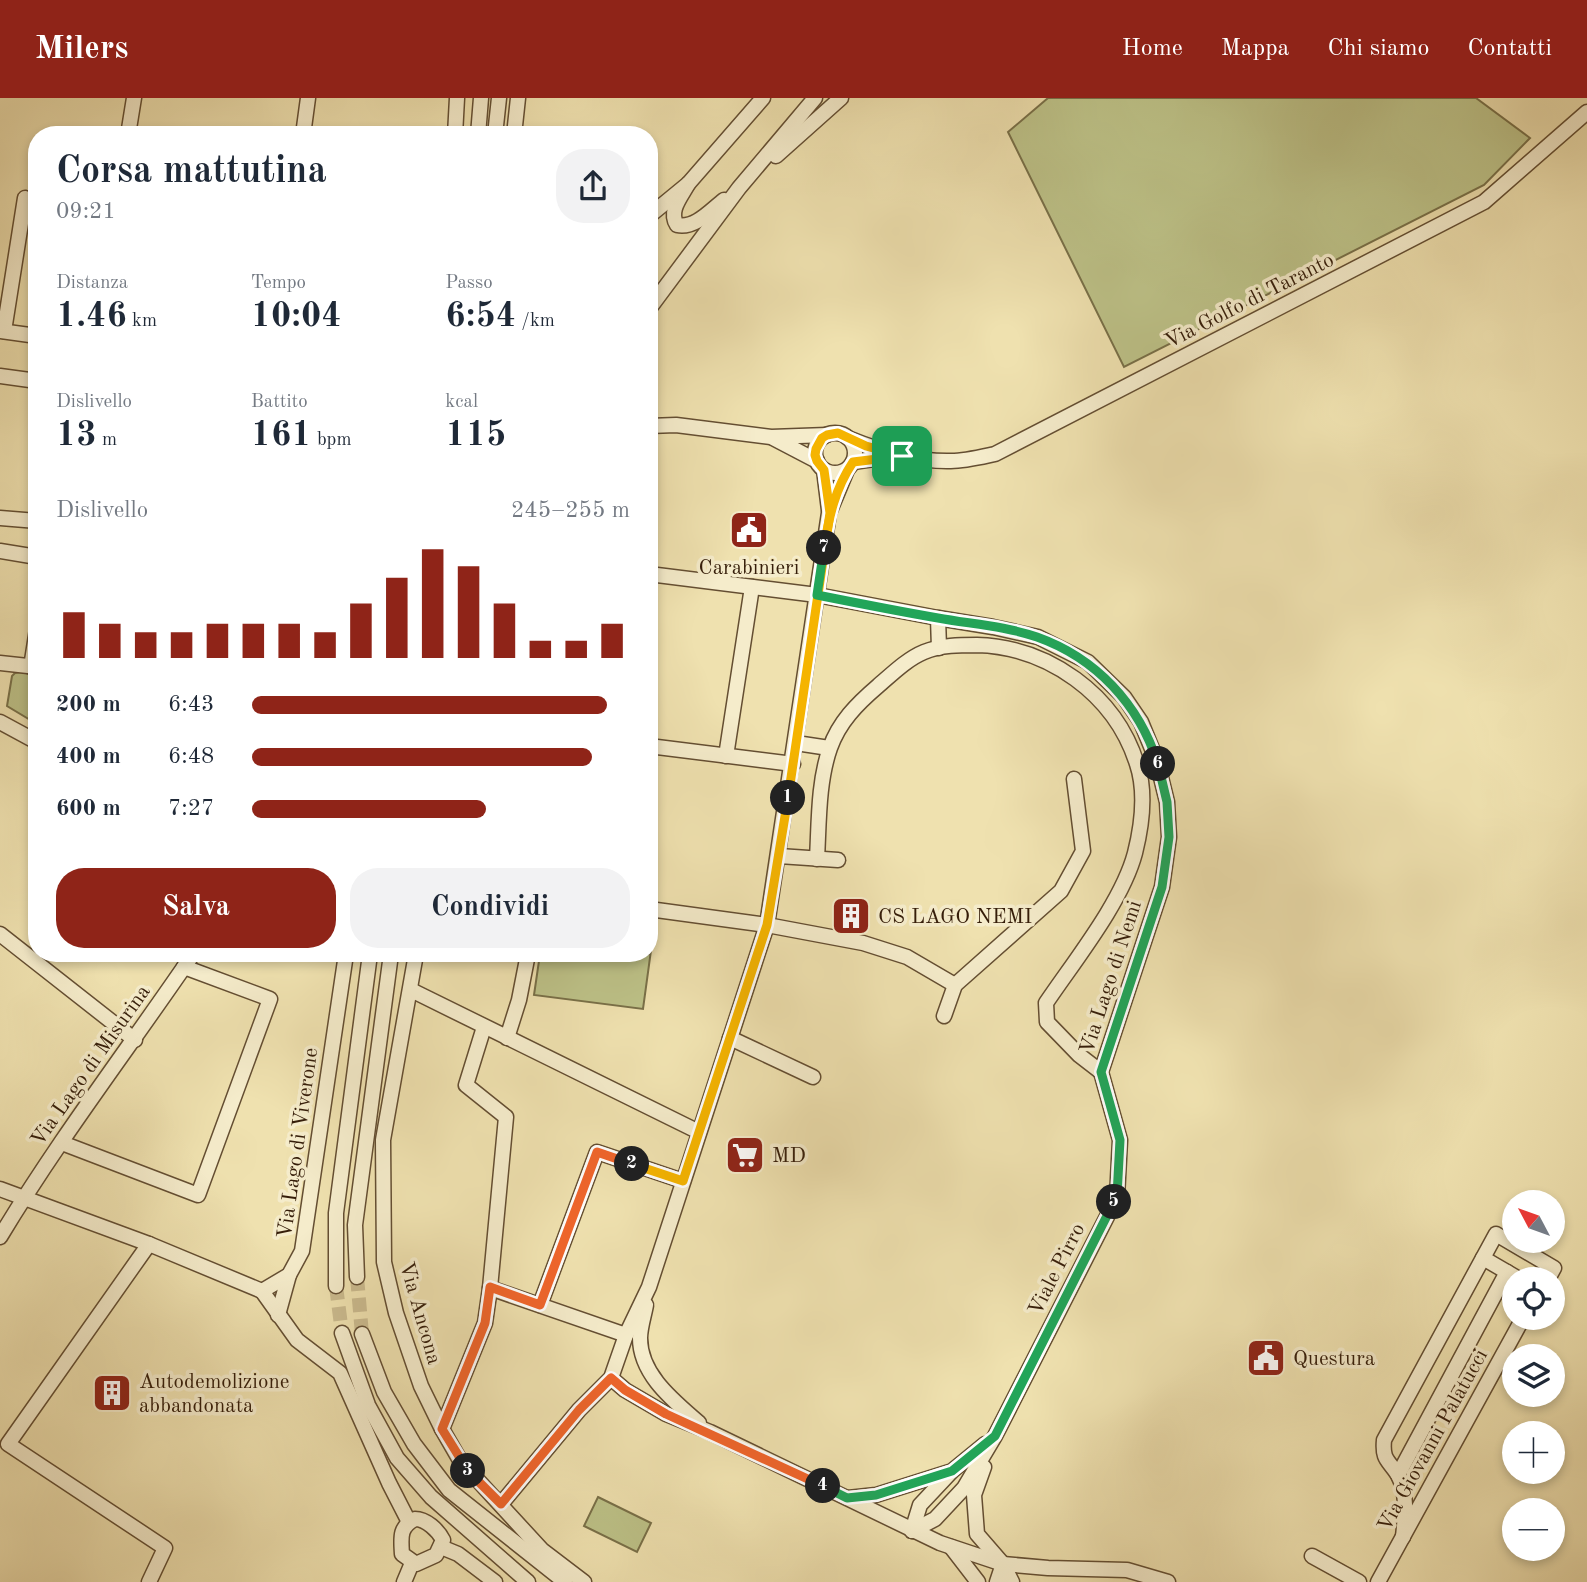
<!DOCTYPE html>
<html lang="it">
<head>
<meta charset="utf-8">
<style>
	body { margin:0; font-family:"Old Standard TT",serif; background:#f2f2f3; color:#1f2937; height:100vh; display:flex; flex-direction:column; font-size:26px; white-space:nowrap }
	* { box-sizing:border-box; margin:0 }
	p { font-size:23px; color:#747a83 }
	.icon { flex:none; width:38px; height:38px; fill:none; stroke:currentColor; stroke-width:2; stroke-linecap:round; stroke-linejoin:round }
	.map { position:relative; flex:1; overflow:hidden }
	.panel { position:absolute; left:28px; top:28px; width:630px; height:836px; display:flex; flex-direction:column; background:#fff; border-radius:28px; box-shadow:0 4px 10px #0003 }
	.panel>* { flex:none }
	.needle { width:46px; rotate:311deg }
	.controls { position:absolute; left:1502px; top:1092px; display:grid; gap:14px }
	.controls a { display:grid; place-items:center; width:63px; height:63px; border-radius:50%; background:#fff; box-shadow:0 4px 10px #0003; font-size:35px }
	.pin { position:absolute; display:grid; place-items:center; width:60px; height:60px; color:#fff; margin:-30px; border-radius:14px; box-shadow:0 4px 10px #0006 }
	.km { position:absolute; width:35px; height:35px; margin:-18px; border-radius:50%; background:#222; color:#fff; font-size:19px; line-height:35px; text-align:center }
	.round { display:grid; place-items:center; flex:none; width:74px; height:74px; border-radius:28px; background:#f2f2f3 }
	.overview { display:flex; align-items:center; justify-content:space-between; height:119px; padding:0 28px }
	h1 { font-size:38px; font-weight:700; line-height:52px }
	.figures { display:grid; grid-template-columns:repeat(3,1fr); gap:10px; height:119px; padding:7px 28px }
	.figures div { display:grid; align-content:center }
	.figures b { font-size:35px; font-weight:700 }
	.figures small { font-size:19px; font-weight:400 }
	.figures p { font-size:19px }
	.chart { height:196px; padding:14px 28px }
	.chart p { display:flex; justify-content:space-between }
	.chart svg { width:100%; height:126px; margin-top:7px; stroke:#8f2418; stroke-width:6 }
	.cta { display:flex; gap:14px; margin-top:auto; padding:14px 28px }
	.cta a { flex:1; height:80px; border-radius:28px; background:#8f2418; color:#fff; font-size:28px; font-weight:700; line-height:80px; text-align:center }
	.cta a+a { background:#f2f2f3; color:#1f2937 }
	ul { padding:0 28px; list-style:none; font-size:23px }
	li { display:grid; grid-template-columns:112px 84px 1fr; align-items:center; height:52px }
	li i { height:18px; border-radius:9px; background:#8f2418 }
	header { display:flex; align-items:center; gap:42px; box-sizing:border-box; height:98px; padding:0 35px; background:#8f2418; color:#fff }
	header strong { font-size:33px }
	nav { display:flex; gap:38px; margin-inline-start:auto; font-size:24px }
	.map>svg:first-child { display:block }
</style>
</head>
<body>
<header>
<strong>Milers</strong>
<nav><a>Home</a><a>Mappa</a><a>Chi siamo</a><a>Contatti</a></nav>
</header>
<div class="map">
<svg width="1587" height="1484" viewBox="0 0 1587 1484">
	<rect width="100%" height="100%" fill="#efe1af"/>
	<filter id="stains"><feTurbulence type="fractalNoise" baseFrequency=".00286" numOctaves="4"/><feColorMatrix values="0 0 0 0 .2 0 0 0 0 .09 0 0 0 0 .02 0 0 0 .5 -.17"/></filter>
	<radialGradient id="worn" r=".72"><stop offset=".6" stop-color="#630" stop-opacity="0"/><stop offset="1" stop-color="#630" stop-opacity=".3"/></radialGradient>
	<!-- green -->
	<g fill="#bdc288" stroke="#797048" stroke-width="2">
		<path d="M 1048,0 L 1476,0 L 1530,40 L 1484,87 L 1124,269 L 1008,34 Z"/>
		<path d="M 21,574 L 37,577 L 37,626 L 7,608 L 12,578 L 15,575 Z"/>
		<path d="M 649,822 L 655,823 L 643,911 L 534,897 L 540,856 L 649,856 Z"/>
		<path d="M 598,1399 L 651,1425 L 637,1454 L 584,1428 Z"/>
	</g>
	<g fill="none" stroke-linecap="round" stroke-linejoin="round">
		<!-- minor-tunnel -->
		<g stroke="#caba8e" stroke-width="14" stroke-dasharray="14 7" stroke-linecap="butt">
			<path d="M 357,1179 L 362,1236"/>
			<path d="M 336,1188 L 342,1235"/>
		</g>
		<!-- minor casing -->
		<g stroke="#644e32" stroke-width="17">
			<g id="minor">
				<path d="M 128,37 L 134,0"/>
				<path d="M 303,37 L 308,0"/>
				<path d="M 455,37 L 457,0"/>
				<path d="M 478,37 L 481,0"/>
				<path d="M 495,37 L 499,0"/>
				<path d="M 514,37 L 518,0"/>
				<path d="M 776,58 L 841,0"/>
				<path d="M 688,86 C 681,99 668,113 677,127 C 695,131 711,112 724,102"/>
				<path d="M 649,118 L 688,86 L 763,0"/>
				<path d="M 649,211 L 739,90 L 815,0"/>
				<path d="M 0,233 L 37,238"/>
				<path d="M 4,233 L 25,100"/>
				<path d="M 0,278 L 37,283"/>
				<path d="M 649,328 L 676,327 L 771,339 L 827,337"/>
				<circle cx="835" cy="355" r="20"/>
				<path d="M 773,340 L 817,363"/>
				<path d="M 848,340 C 880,353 916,364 951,363 C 965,363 981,359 995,356 L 1484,104 L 1587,14"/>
				<path d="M 853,364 L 894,358"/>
				<path d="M 824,372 L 829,412"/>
				<path d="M 0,420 L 37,423"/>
				<path d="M 0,453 L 37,459"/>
				<path d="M 649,476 L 817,497 L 938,520 L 993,529 L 1038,539 L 1088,564 L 1124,599 L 1141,624 L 1157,663 L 1167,704 L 1169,739 L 1162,789 L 1101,974"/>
				<path d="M 938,520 L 939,550"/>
				<path d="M 0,565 L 37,569"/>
				<path d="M 31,569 L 37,531"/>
				<path d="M 0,624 L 37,644"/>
				<path d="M 796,645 L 829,650"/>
				<path d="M 649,648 L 793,666"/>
				<path d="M 726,658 L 752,489"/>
				<path d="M 779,758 L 838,762"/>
				<path d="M 817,761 C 819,725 818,684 830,650 C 839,624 857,606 878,588 C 892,576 907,561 924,554 C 941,547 960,547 977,547 C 1048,549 1115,596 1137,666 C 1146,693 1142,727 1135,755 C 1122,804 1075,862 1046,905 L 1047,924 L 1079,957 L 1101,974"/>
				<path d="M 649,811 L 767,827 L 863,845 L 907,859 L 955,887"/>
				<path d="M 0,836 L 135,942"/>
				<path d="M 416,856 L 383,1042 L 384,1164 L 396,1215 L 421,1288 L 442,1331 L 461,1364 L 542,1452 L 584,1484"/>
				<path d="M 411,892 L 699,1034"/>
				<path d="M 944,918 L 955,887 L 1061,793 L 1083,753 L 1074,681"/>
				<path d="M 507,940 L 519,902 L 528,856"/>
				<path d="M 730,940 L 813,979"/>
				<path d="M 62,1045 L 198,1097 L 270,901 L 184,869"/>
				<path d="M 0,1091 L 149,1146 L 262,1193"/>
				<path d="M 0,1139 C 59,1041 129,950 193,856"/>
				<path d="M 1483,1160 L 1519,1181"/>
				<path d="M 357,1179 L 355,1127 L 391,856"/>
				<path d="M 336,1188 L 336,1115 L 370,856"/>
				<path d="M 490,1190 L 626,1237"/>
				<path d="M 262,1193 L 289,1177 L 302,1153 L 346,856"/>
				<path d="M 262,1193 L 297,1242 L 340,1275 L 389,1385 L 409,1424"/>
				<path d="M 540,1207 L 597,1054 L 683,1083"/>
				<path d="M 646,1207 C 644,1218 640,1230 640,1240 C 640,1277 674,1303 699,1325"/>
				<path d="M 278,1217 L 289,1177"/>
				<path d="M 342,1235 L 368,1307 L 397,1360 L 431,1399 L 528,1484"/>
				<path d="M 362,1236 L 384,1294 L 414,1346 L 449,1392 L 565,1484"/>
				<path d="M 611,1280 L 625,1292 L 666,1316 L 710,1334 L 940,1445 L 1003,1466 L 1048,1470 L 1127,1472 L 1168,1484"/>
				<path d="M 442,1331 L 485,1225 L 490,1190 L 506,1019 L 466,987 L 484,929"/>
				<path d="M 984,1369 L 974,1397 L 977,1436 L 1003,1466 L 1012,1484"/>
				<path d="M 1398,1377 L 1507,1174"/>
				<path d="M 848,1400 L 876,1397 L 952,1373 L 985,1346"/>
				<path d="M 501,1406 L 579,1312 L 611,1280 L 626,1237 L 649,1189 L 767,827 L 829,415 L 847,372"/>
				<path d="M 415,1421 C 426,1421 438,1432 443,1442 L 436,1457 L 416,1466 L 402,1456 C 401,1440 399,1429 415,1421 Z"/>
				<path d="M 912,1433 L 935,1421 L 964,1390 L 995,1338 L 1117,1099 L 1120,1042 L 1101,974"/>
				<path d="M 912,1433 L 920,1407 L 951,1374"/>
				<path d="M 1403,1439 C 1405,1419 1408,1395 1398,1377 C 1389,1362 1382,1363 1384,1342 L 1496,1136 L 1554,1170 L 1548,1181"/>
				<path d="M 441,1449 L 458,1456 L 495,1484"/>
				<path d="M 951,1449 L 978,1484"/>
				<path d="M 1312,1458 L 1359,1484"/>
				<path d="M 149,1484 L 165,1450 L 8,1346 L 149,1146"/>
				<path d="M 404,1484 L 412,1465"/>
				<path d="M 997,1484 L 1003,1466"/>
				<path d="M 1378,1484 L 1523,1220"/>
			</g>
		</g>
		<!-- minor -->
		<use href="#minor" stroke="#f5eccb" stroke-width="14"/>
	</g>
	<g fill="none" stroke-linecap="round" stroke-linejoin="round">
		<!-- split-1 casing -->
		<g stroke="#fff" stroke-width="14">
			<path id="split-1" d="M 788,700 L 830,415 L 824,372 L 817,363 L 815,357 L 816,351 L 822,340 L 827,337 L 838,335 L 866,348 L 902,358"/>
		</g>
		<!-- split-2 casing -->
		<g stroke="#fff" stroke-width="14">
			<path id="split-2" d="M 632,1066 L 683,1083 L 767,827 L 788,700"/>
		</g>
		<!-- split-3 casing -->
		<g stroke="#fff" stroke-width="14">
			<path id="split-3" d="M 468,1373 L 442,1331 L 485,1225 L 490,1189 L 540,1207 L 597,1054 L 632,1066"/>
		</g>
		<!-- split-4 casing -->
		<g stroke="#fff" stroke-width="14">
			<path id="split-4" d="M 468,1373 L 501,1406 L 579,1312 L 611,1280 L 625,1292 L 666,1316 L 823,1388"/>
		</g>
		<!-- split-5 casing -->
		<g stroke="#fff" stroke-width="14">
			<path id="split-5" d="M 823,1388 L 847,1400 L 876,1397 L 952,1373 L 995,1338 L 1114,1104"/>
		</g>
		<!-- split-6 casing -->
		<g stroke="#fff" stroke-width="14">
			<path id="split-6" d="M 1114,1104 L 1117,1098 L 1120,1042 L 1101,974 L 1162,789 L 1169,739 L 1167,704 L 1158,666"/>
		</g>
		<!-- split-7 casing -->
		<g stroke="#fff" stroke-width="14">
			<path id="split-7" d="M 824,450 L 817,497 C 857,505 897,513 938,520 C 971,526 1005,528 1037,539 C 1096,560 1139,606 1158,666"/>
		</g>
		<!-- split-8 casing -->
		<g stroke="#fff" stroke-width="14">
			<path id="split-8" d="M 824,450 C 829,418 835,391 853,364 L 902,358"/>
		</g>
		<!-- split-1 -->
		<use href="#split-1" stroke="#f5b400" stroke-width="9"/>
		<!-- split-2 -->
		<use href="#split-2" stroke="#f5b400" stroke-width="9"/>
		<!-- split-3 -->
		<use href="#split-3" stroke="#f0652b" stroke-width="9"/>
		<!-- split-4 -->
		<use href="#split-4" stroke="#f0652b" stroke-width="9"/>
		<!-- split-5 -->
		<use href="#split-5" stroke="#22a559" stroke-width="9"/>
		<!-- split-6 -->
		<use href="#split-6" stroke="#22a559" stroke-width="9"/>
		<!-- split-7 -->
		<use href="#split-7" stroke="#22a559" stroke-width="9"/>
		<!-- split-8 -->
		<use href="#split-8" stroke="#f5b400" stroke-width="9"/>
	</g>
	<!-- icons -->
	<defs>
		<g id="civic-square" transform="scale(2.0125)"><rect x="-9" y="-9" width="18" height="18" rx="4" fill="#8f2418" stroke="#f5eccb"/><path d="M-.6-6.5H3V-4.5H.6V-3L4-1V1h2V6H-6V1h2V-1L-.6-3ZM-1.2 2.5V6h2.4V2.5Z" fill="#fff"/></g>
		<g id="building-square" transform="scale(2.0125)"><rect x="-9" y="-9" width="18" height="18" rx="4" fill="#8f2418" stroke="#f5eccb"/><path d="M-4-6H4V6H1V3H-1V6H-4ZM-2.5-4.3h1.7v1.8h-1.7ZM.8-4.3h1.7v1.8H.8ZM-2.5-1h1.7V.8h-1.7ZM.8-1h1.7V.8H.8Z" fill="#fff"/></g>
		<g id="supermarket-square" transform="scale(2.0125)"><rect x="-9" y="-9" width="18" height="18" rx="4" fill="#8f2418" stroke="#f5eccb"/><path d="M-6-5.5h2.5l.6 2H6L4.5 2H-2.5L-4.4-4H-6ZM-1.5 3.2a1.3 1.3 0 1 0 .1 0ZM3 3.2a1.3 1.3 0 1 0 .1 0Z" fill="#fff"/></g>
	</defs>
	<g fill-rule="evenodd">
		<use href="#civic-square" x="749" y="432"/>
		<use href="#building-square" x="851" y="818"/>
		<use href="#supermarket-square" x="745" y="1057"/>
		<use href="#civic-square" x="1266" y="1260"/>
		<use href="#building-square" x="112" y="1295"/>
	</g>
	<g text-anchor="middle" stroke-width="7" stroke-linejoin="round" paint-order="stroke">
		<!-- street labels -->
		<g font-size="21" fill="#351d09" stroke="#f5eccb">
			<text transform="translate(1249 202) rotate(-27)" y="7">Via Golfo di Taranto</text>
			<text transform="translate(1110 879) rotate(-72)" y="7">Via Lago di Nemi</text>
			<text transform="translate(90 967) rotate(-55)" y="7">Via Lago di Misurina</text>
			<text transform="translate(297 1045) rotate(-82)" y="7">Via Lago di Viverone</text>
			<text transform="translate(1056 1171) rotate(-63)" y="7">Viale Pirro</text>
			<text transform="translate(421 1215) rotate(74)" y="7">Via Ancona</text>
			<text transform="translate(1432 1342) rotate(-61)" y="7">Via Giovanni Palatucci</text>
		</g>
		<!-- poi labels -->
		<g font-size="21" fill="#351d09" stroke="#f5eccb" text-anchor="start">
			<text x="749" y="476" text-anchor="middle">Carabinieri</text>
			<text x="878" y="825">CS LAGO NEMI</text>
			<text x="772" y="1064">MD</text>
			<text x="1293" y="1267">Questura</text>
			<text x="139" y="1290">Autodemolizione<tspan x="139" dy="24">abbandonata</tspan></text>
		</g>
	</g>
	<rect width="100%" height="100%" filter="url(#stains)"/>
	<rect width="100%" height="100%" fill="url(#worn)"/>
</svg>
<div class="controls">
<a><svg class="needle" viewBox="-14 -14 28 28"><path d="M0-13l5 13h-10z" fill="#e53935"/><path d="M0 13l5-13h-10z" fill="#747a83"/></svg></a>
<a><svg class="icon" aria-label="locate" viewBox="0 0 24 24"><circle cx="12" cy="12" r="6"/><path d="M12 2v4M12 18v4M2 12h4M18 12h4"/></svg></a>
<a><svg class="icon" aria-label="layers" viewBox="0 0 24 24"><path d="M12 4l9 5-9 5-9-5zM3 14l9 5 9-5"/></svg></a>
<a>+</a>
<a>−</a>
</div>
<div class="pin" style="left:902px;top:358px;background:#1e9e55"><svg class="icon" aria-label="arrive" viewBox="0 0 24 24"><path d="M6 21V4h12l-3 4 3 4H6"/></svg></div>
<b class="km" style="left:788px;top:700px">1</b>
<b class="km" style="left:632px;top:1066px">2</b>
<b class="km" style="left:468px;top:1373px">3</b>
<b class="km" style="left:823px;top:1388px">4</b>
<b class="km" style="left:1114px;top:1104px">5</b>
<b class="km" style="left:1158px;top:666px">6</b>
<b class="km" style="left:824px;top:450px">7</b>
<section class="panel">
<div class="overview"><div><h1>Corsa mattutina</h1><p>09:21</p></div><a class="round"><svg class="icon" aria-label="share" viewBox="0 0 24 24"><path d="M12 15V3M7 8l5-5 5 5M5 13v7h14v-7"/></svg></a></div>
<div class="figures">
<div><p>Distanza</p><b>1.46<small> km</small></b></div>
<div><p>Tempo</p><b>10:04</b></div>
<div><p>Passo</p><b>6:54<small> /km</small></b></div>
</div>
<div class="figures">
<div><p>Dislivello</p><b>13<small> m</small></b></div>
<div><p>Battito</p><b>161<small> bpm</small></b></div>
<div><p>kcal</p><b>115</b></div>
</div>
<div class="chart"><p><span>Dislivello</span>245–255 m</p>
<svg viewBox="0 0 160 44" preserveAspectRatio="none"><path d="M5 44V28M15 44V32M25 44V35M35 44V35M45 44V32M55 44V32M65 44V32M75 44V35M85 44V25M95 44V16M105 44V6M115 44V12M125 44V25M135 44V38M145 44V38M155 44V32"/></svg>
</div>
<ul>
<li><b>200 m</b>6:43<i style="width:94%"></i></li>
<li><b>400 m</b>6:48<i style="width:90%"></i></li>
<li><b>600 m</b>7:27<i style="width:62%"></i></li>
</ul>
<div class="cta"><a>Salva</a><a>Condividi</a></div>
</section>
</div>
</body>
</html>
